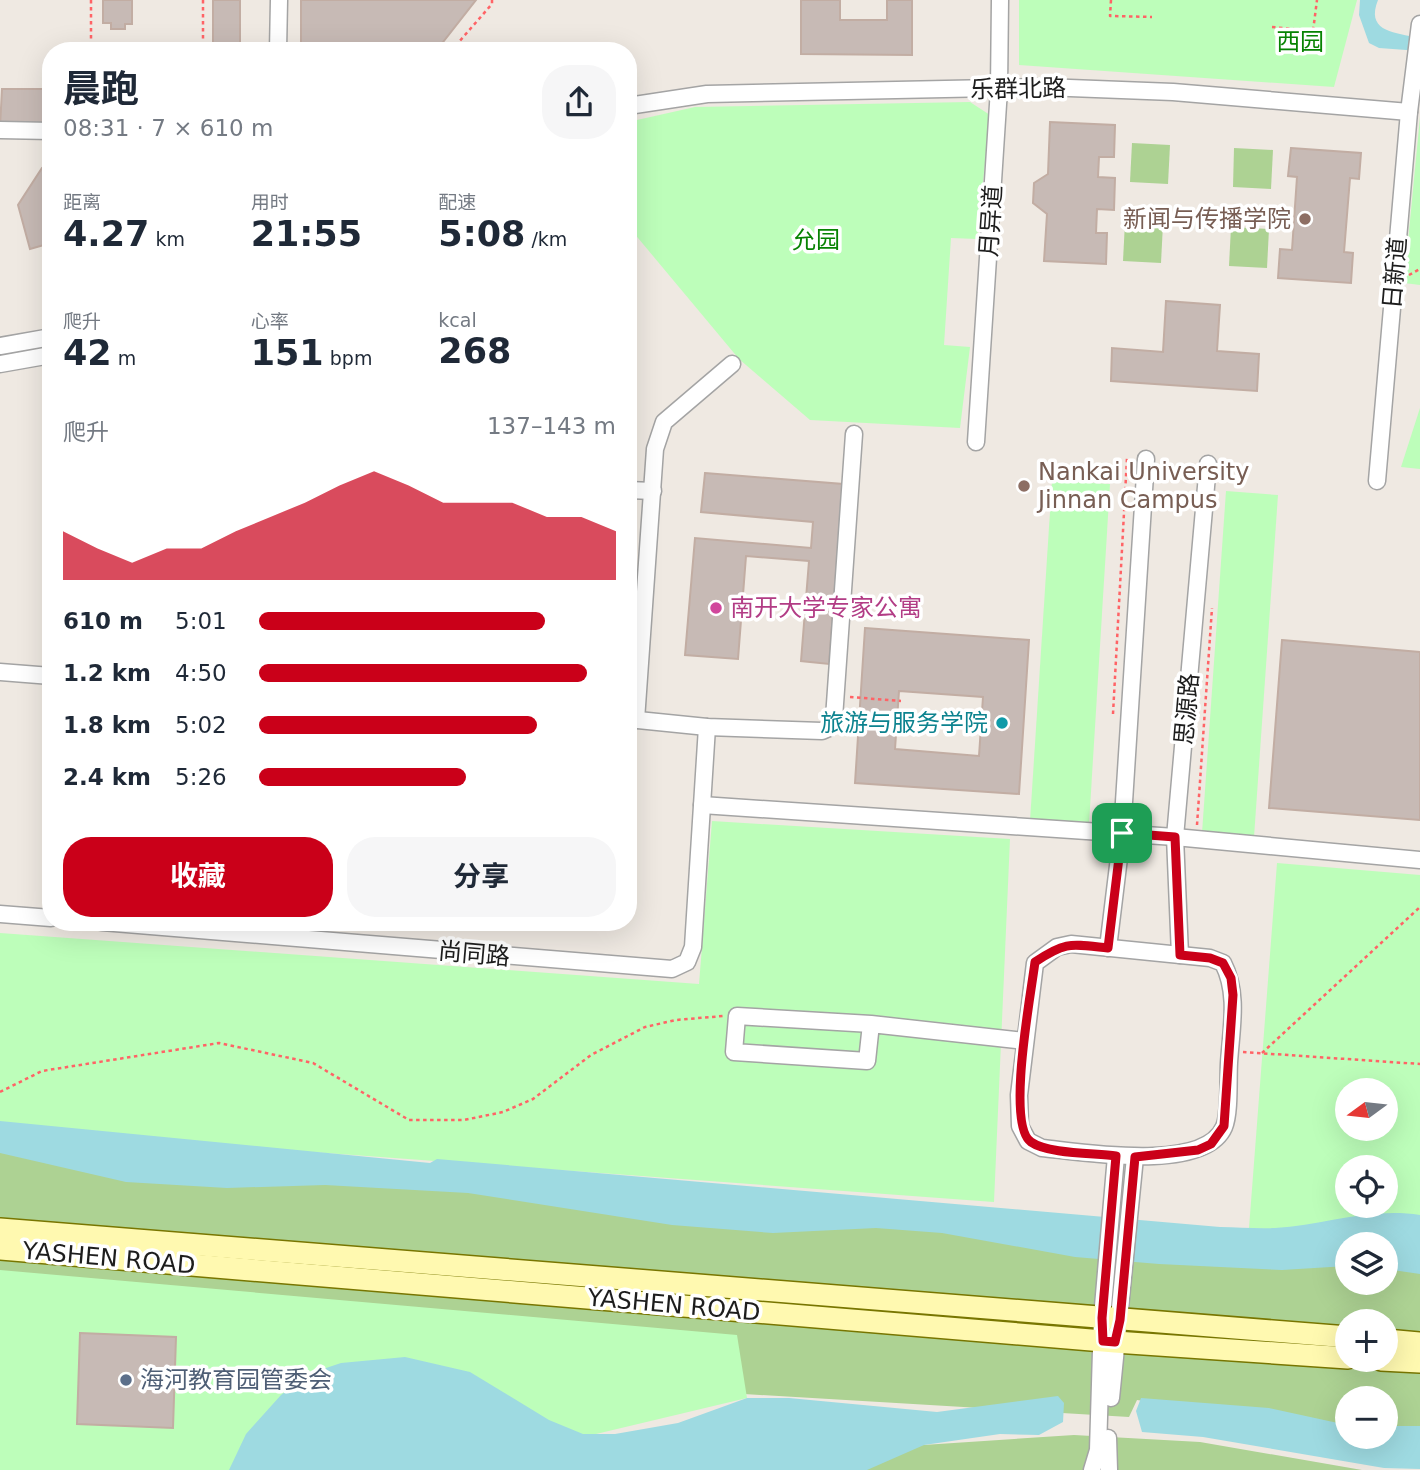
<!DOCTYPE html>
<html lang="zh">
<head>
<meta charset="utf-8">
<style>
	body { margin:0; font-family:"DejaVu Sans","Noto Sans SC",sans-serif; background:#f6f6f7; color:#1f2937; height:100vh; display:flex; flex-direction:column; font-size:26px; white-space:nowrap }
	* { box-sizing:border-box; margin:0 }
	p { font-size:23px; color:#747a83 }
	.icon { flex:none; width:38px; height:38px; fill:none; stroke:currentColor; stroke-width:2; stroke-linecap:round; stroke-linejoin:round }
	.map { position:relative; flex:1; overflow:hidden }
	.sheet { position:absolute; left:42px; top:42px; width:595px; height:889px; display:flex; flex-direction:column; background:#fff; border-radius:28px; box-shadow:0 7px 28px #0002 }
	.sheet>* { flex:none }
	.needle { width:46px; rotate:255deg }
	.fabs { position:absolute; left:1335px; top:1078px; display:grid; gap:14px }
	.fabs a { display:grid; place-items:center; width:63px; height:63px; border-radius:50%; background:#fff; box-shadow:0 7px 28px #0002; font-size:35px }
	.pin { position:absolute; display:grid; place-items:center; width:60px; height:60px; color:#fff; margin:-30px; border-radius:14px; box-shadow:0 4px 10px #0006 }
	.round { display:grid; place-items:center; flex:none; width:74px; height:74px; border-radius:28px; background:#f6f6f7 }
	.headline { display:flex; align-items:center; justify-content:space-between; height:119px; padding:0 21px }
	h1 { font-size:38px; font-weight:700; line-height:52px }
	.stats { display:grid; grid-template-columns:repeat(3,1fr); gap:10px; height:119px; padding:7px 21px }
	.stats div { display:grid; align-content:center }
	.stats b { font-size:35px; font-weight:700 }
	.stats small { font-size:19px; font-weight:400 }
	.stats p { font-size:19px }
	.chart { height:196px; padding:14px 21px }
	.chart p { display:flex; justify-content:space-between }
	.chart svg { width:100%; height:126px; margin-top:7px; fill:#ca0019; opacity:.7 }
	.cta { display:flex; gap:14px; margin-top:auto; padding:14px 21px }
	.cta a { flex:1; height:80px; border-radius:28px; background:#ca0019; color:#fff; font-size:28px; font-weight:700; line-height:80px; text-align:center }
	.cta a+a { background:#f6f6f7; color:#1f2937 }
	ul { padding:0 21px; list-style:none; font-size:23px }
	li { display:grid; grid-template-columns:112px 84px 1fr; align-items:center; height:52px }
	li i { height:18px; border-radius:9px; background:#ca0019 }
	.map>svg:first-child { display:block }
</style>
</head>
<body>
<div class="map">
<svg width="1420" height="1470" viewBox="0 0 1420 1470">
	<rect width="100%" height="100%" fill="#efe9e2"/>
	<!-- forest -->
	<g fill="#add293" fill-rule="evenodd">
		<path d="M 1132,143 L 1170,145 L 1168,184 L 1130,182 Z"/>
		<path d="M 1234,148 L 1273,150 L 1271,189 L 1233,187 Z"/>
		<path d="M 1125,222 L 1163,224 L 1161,263 L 1123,261 Z"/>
		<path d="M 1231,227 L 1269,229 L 1267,268 L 1229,266 Z"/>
		<path d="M 0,1147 L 1347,1255 L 1348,1283 L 1386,1283 L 1386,1257 L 1420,1261 L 1420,1431 L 1386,1431 L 1386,1398 L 1348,1398 L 1347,1431 L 1137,1400 L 1129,1417 L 744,1394 L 0,1297 ZM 1348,1321 L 1386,1321 L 1386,1360 L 1348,1360 Z"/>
		<path d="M 1074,1435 L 1200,1442 L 1362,1470 L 864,1470 L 893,1447 Z"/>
	</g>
	<!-- park -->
	<g fill="#bdfeba" fill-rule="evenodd">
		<path d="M 1019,0 L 1357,0 L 1334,87 L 1019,65 Z"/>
		<path d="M 970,102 L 990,115 L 977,239 L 951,238 L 944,345 L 970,347 L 960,428 L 810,420 L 739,359 L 628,226 L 628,122 L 695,107 Z"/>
		<path d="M 1420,117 L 1420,285 L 1404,283 Z"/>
		<path d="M 1420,408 L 1420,469 L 1401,467 Z"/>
		<path d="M 1052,481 L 1110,484 L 1089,824 L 1030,821 Z"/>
		<path d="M 1226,491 L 1278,495 L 1254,837 L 1202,833 Z"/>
		<path d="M 712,821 L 1010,839 L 994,1202 L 0,1129 L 0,933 L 699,984 Z"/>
		<path d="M 1277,863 L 1420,875 L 1420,1239 L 1249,1228 ZM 1348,1090 L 1386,1090 L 1386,1129 L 1348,1129 ZM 1348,1167 L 1386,1167 L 1386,1206 L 1348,1206 Z"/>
		<path d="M 0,1270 L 737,1335 L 747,1398 L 445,1470 L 0,1470 Z"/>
	</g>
	<!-- water -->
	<g fill="#9edae1">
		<path d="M 1360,0 L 1378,0 C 1366,30 1391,32 1414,37 L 1420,51 L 1379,48 L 1369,43 L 1359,15 Z"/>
		<path d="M 0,1121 L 430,1163 L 437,1159 L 1220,1227 C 1238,1227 1257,1229 1275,1228 C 1324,1225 1371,1207 1420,1215 L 1420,1274 L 1386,1269 L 1386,1244 L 1348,1244 L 1347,1266 L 1282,1270 L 1159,1264 L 1075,1257 L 942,1233 L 876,1228 L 773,1233 L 672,1225 L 468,1193 L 325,1185 L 227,1188 L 126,1182 L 0,1153 Z"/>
		<path d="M 405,1357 L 470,1372 L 549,1420 L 583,1434 L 615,1434 L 678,1423 L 747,1398 L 789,1398 L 937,1412 L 1058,1396 L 1064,1403 L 1063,1422 L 1039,1435 L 1000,1434 L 924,1445 L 867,1470 L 229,1470 L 246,1434 L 281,1395 L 311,1373 L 341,1363 Z"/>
		<path d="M 1141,1398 L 1269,1408 L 1347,1425 L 1348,1437 L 1386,1437 L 1386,1426 L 1420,1426 L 1420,1469 L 1384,1468 L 1203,1437 L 1142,1432 L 1136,1411 Z"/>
	</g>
	<!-- building -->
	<g fill="#c7bab5" stroke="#c2ada3" stroke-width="2" fill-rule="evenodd">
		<path d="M 103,0 L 132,0 L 132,24 L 125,24 L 125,29 L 111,29 L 111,23 L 103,23 Z"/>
		<rect x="213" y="0" width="27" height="51"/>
		<path d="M 301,0 L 476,0 L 436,51 L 289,51 L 301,49 Z"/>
		<path d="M 801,0 L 840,0 L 840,20 L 887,20 L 887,0 L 912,0 L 912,55 L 801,54 Z"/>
		<path d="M 2,89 L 51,89 L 51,127 L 0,127 Z"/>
		<path d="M 1050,122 L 1115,125 L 1114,157 L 1099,157 L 1098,177 L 1115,178 L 1114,210 L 1097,209 L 1096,233 L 1107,233 L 1106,264 L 1044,261 L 1047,214 L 1033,203 L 1034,183 L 1048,174 Z"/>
		<path d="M 1291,148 L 1361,153 L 1359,179 L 1350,178 L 1344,252 L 1353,253 L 1351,283 L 1278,278 L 1280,249 L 1292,250 L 1297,177 L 1288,176 Z"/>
		<path d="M 51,150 L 51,243 L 30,249 L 18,205 L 42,168 L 51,166 L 48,151 Z"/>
		<path d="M 1166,301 L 1220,305 L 1217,351 L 1259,354 L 1257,391 L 1111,381 L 1112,348 L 1163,352 Z"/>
		<path d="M 705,473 L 843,484 L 829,664 L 801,661 L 809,561 L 746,556 L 738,659 L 685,655 L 695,538 L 811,548 L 813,522 L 701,512 Z"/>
		<path d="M 865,628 L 1029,640 L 1019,794 L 855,783 ZM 899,691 L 983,697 L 979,756 L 895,749 Z"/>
		<path d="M 1282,640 L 1420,652 L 1420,820 L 1269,808 Z"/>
		<path d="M 80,1333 L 176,1337 L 173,1428 L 77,1424 Z"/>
	</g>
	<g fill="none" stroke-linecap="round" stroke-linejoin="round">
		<!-- service casing -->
		<g stroke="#a4a4a4" stroke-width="11">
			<path id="service" d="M 628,609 L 644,610"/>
		</g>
		<!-- minor casing -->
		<g stroke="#a4a4a4" stroke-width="19">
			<g id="minor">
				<path d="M 278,51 L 279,0"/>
				<path d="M 628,106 L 707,94 L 1044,87 L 1173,92 L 1409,112"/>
				<path d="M 0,130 L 51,131"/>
				<path d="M 0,346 L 51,337"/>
				<path d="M 0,364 L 51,355"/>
				<path d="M 976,442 L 999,89 L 1000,0"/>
				<path d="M 1377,481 L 1409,112 L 1420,24"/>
				<path d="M 628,490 L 653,491"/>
				<path d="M 0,672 L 51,676"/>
				<path d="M 628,719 L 707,727 L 822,731 L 831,727 L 834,718 L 854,434"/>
				<path d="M 636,720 L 655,449 L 664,422 L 732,364"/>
				<path d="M 702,805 L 1175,837 L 1420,860"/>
				<path d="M 0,914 L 51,918"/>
				<path d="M 102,922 L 672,969 L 687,962 L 693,947 L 707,727"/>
				<path d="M 1071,944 L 1210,958 L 1223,963 C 1239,994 1231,1029 1229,1063 C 1228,1079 1230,1113 1224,1127 C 1204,1173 1082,1152 1042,1148 L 1028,1141 L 1020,1126 L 1019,1095 L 1035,963 L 1057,947 Z"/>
				<path d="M 1108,948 L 1122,833 L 1146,459"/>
				<path d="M 1180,955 L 1175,837 L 1208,464"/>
				<path d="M 871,1024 L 867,1061 L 734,1052 L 737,1016 L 871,1024 L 1025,1041"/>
				<path d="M 1111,1398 L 1135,1157"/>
				<path d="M 1108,1438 L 1109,1470"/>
				<path d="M 1092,1470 L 1098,1450 L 1102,1318 L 1116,1156"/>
			</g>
		</g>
		<!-- secondary casing -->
		<g stroke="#787600" stroke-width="24">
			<g id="secondary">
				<path d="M 0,1229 L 1348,1337"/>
				<path d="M 0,1249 L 1115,1342 L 1348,1358"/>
				<path d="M 1386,1340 L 1420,1343"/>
				<path d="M 1381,1360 L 1420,1362"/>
			</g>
		</g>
		<!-- path -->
		<g stroke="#ff6366" stroke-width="2.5" stroke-dasharray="3.5 3.5" stroke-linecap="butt">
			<path d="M 91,0 L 91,50 L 116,51"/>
			<path d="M 203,0 L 203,51"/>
			<path d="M 1111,0 L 1110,16 L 1152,17"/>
			<path d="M 1272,27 L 1313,31 L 1317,0"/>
			<path d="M 451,51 L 492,4 L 492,0"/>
			<path d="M 1409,275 L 1420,269"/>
			<path d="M 850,697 L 901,701"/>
			<path d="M 1113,714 L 1127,458"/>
			<path d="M 1197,825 L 1212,608"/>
			<path d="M 1243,1052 L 1420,1064"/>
			<path d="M 1262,1053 L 1420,907"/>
			<path d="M 0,1092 L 42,1071 L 219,1043 L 313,1063 L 409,1120 L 464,1120 L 503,1112 L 533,1099 L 591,1055 L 645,1027 L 676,1020 L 723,1016"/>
		</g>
		<!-- service -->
		<use href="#service" stroke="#fff" stroke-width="8"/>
		<!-- minor -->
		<use href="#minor" stroke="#fff" stroke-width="16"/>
		<!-- secondary -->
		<use href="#secondary" stroke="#fff9b0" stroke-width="21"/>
	</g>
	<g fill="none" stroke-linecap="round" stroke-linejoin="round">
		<!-- route casing -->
		<g stroke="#fff" stroke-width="14">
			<path id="route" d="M 1122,833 L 1175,837 L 1180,955 L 1210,958 L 1223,963 L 1231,978 L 1233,995 L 1224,1126 L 1211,1144 L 1198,1150 L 1135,1157 L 1120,1320 L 1115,1342 L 1103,1341 L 1102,1318 L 1116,1156 C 1094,1153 1048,1154 1031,1142 C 1006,1125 1031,994 1035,962 C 1066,941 1071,944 1108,948 Z"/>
		</g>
		<!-- route -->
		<use href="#route" stroke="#ca0019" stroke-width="9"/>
	</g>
	<!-- markers -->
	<g fill="#8d6e63" stroke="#fff" stroke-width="2.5">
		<circle cx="1305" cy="219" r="7"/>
		<circle cx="1024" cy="486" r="7"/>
	</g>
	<circle fill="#d1479c" stroke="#fff" stroke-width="2.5" cx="716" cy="608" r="7"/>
	<circle fill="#0f9aa8" stroke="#fff" stroke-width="2.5" cx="1002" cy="723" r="7"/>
	<circle fill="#5c6f8a" stroke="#fff" stroke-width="2.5" cx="126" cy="1380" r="7"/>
	<g text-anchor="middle" stroke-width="7" stroke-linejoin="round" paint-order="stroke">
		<!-- park labels -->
		<g font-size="24" fill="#078302" stroke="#fff">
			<text x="1300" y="50">西园</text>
			<text x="816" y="248">允园</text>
		</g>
		<!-- street labels -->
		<g font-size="24" fill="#1d1d1d" stroke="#fff">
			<text transform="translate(1018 89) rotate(-1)" y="8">乐群北路</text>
			<text transform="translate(991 221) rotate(-86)" y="8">月异道</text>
			<text transform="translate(1395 273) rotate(-85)" y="8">日新道</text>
			<text transform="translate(1187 709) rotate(-85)" y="8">思源路</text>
			<text transform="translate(474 954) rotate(5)" y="8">尚同路</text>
			<text transform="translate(109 1258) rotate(5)" y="8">YASHEN ROAD</text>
			<text transform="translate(674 1305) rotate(5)" y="8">YASHEN ROAD</text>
		</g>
		<!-- education labels -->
		<g font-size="24" fill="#785e54" stroke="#fff" text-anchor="end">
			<text x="1291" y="227">新闻与传播学院</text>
			<text x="1038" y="480" text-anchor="start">Nankai University<tspan x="1038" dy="28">Jinnan Campus</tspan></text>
		</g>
		<!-- hotel labels -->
		<g font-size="24" fill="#b23c85" stroke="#fff" text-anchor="start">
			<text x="730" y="616">南开大学专家公寓</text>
		</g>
		<!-- culture labels -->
		<g font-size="24" fill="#0d838f" stroke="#fff" text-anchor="end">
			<text x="988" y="731">旅游与服务学院</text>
		</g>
		<!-- service labels -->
		<g font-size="24" fill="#4e5e75" stroke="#fff" text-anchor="start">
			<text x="140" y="1388">海河教育园管委会</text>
		</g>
	</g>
</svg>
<div class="fabs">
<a><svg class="needle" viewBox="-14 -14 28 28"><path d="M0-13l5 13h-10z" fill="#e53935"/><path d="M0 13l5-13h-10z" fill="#747a83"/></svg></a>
<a><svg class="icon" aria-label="locate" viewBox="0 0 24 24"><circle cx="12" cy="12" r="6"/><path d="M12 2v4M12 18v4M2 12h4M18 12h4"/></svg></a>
<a><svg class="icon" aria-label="layers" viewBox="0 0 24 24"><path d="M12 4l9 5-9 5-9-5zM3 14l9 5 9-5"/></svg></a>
<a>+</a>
<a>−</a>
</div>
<div class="pin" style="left:1122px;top:833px;background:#1e9e55"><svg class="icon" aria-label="arrive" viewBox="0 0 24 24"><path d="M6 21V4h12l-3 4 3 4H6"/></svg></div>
<section class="sheet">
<div class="headline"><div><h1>晨跑</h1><p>08:31 · 7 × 610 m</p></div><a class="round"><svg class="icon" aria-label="share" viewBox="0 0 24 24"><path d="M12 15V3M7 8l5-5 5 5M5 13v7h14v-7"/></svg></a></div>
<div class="stats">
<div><p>距离</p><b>4.27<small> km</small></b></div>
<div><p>用时</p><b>21:55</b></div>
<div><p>配速</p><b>5:08<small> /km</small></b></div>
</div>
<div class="stats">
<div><p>爬升</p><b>42<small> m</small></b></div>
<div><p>心率</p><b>151<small> bpm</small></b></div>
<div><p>kcal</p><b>268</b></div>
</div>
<div class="chart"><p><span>爬升</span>137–143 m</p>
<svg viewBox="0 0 160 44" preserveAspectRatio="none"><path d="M0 44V27L10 33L20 38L30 33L40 33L50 27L60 22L70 17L80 11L90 6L100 11L110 17L120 17L130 17L140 22L150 22L160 27V44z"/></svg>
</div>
<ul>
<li><b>610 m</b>5:01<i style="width:80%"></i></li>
<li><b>1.2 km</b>4:50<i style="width:92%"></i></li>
<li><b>1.8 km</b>5:02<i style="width:78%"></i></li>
<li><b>2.4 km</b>5:26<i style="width:58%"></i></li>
</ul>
<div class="cta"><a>收藏</a><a>分享</a></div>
</section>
</div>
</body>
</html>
